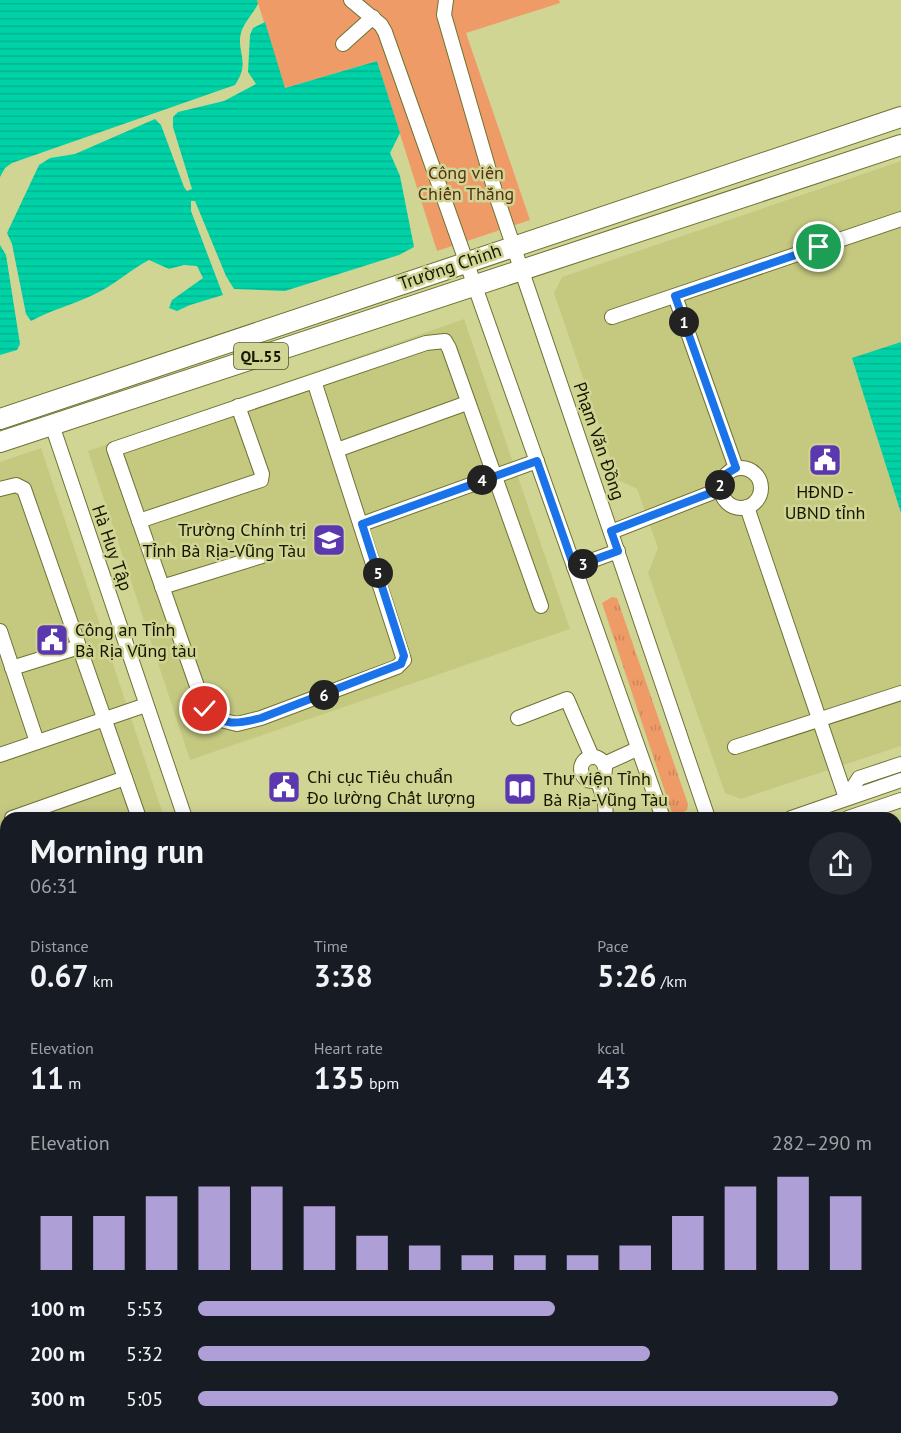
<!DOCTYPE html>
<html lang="en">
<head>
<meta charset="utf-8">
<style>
	body { margin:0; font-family:"PT Sans",sans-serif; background:#242831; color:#f1f3f6; height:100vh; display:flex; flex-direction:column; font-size:22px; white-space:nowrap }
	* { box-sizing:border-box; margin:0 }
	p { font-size:20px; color:#9ea1a6 }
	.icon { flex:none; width:33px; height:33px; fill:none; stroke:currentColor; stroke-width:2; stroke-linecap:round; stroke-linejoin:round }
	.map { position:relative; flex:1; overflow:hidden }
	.panel { position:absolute; left:0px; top:812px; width:902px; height:622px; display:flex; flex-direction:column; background:#171b24; border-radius:18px 18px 0 0; box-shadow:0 3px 15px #0003 }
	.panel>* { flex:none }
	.pin { position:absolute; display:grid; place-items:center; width:51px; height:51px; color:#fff; margin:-26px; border:3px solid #fff; border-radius:50%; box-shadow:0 2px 6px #0007 }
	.km { position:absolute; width:30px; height:30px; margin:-15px; border-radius:50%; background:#222; color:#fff; font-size:16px; line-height:30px; text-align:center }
	.round { display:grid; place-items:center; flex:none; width:63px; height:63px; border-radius:32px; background:#242831 }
	.overview { display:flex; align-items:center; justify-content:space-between; height:102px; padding:0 30px }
	h1 { font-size:33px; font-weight:600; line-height:45px }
	.metrics { display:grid; grid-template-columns:repeat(3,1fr); gap:9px; height:102px; padding:6px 30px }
	.metrics div { display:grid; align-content:center }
	.metrics b { font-size:30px; font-weight:600 }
	.metrics small { font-size:16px; font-weight:400 }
	.metrics p { font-size:16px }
	.chart { height:168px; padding:12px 30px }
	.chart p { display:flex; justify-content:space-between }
	.chart svg { width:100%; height:108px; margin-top:6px; stroke:#ae9fd6; stroke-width:6 }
	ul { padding:0 30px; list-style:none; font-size:20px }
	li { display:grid; grid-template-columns:96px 72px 1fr; align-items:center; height:45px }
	li i { height:15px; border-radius:8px; background:#ae9fd6 }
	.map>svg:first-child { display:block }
</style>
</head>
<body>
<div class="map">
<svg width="901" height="1433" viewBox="0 0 901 1433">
	<defs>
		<pattern id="grass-tufts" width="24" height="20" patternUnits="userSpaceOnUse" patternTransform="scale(1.5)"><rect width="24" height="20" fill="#ef9b68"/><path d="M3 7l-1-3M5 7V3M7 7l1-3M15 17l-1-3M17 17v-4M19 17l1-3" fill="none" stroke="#cc8558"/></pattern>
		<pattern id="water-rules" width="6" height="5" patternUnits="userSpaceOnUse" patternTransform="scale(1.5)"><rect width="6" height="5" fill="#00d2a7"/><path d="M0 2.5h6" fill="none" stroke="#01b48e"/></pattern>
	</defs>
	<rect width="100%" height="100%" fill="#d1d594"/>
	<!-- built -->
	<g fill="#c5c980">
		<path d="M 901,161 L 901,746 L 741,799 L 725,793 L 648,573 L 658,548 L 637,489 L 618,480 L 554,293 L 562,277 Z"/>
		<path d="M 464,319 L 570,629 L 190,760 L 88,451 Z"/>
		<path d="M 41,448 L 164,817 L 6,818 L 6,1057 L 0,1059 L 0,462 Z"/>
		<path d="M 901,821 L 901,995 L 896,997 L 896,823 Z"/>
		<path d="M 901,1099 L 901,1175 L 896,1177 L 896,1101 Z"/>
		<path d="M 6,1126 L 6,1292 L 0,1294 L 0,1128 Z"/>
		<path d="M 901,1204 L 901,1298 L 896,1282 L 896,1206 Z"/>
		<path d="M 6,1323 L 6,1395 L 0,1392 L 0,1325 Z"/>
		<path d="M 21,1428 L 349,1428 L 350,1433 L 22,1433 Z"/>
		<path d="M 494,1428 L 567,1428 L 569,1433 L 495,1433 Z"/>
	</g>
	<!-- grass -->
	<g fill="url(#grass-tufts)">
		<path d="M 612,597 L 617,598 L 688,804 L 687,810 L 679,815 L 672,813 L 602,603 Z"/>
		<path d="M 649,1428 L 757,1428 L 759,1433 L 647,1433 Z"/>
	</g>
	<!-- park -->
	<path fill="#ef9b68" d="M 257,0 L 559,0 L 560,3 L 466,33 L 530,220 L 437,251 L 377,61 L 285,88 Z"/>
	<!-- water -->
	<g fill="url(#water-rules)">
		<path d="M 0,0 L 257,0 L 258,4 C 254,12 243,24 241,33 C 236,52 251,62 235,85 L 12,163 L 5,168 L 0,177 L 0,235 Z"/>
		<path d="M 265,22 L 285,88 L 377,61 L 400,133 L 390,153 L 400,176 L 414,247 L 399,255 L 285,291 L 234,289 L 226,276 L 195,201 L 191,201 L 191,211 L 223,295 L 190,305 L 177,311 L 169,308 L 172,300 L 203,278 L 197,266 L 184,265 L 169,269 L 149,260 C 130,270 112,287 93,295 C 72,305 51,310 31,321 L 26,314 L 12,244 L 7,233 L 39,165 L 50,158 L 75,154 L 155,119 L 161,125 L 184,187 L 187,191 L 192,189 L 173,127 L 173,117 L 178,112 L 224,101 L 256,84 L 248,72 L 250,35 L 253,28 Z"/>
		<path d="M 0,245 L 6,255 L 20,344 L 17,350 L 0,355 Z"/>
		<path d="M 901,342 L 901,513 L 852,358 Z"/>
	</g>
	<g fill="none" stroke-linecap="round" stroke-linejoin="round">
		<!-- minor casing -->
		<g stroke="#6f7233" stroke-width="16">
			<g id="minor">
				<path d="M 351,0 L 381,25 L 385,32 L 663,818"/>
				<path d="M 446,0 L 444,15 L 497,198 L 708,818"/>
				<path d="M 343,44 L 373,17"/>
				<path d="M 675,296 L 736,468"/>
				<path d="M 612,317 L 901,219"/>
				<path d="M 314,381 L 404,660 L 397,667 L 261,718 L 237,724 L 217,719 L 205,709 L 114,449 L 426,343 L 445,341 L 449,348 L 541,606"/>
				<path d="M 52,425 L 185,818"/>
				<path d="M 337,450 L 467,403"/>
				<circle cx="741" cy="488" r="20"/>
				<path d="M 0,489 L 16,485 L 24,489 L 139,818"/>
				<path d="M 747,507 L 846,798"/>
				<path d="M 139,521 L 261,480 L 262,474 L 238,406"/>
				<path d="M 362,524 L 537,461"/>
				<path d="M 611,532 L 721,489"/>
				<path d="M 574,567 L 618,551"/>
				<path d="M 162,587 L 262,556"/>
				<path d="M 0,631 L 37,742"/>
				<path d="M 12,668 L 79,647"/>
				<path d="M 518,718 L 567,699 L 592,757"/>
				<path d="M 735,747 L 901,693"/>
				<path d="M 0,755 L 146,705"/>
				<circle cx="593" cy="769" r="12"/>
				<path d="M 604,764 L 637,749"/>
				<path d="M 598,781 L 605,803 L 606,818"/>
				<path d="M 846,798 L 859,778 L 901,764"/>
				<path d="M 12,818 L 125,778"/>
				<path d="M 791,818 L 901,780"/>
				<path d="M 848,818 L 901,800"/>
				<path d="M 896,847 L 901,860"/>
				<path d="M 0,848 L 6,865"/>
				<path d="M 896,980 L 901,978"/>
				<path d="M 896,1016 L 901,1015"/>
				<path d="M 0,1041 L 6,1039"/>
				<path d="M 0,1083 L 6,1081"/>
				<path d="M 0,1104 L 6,1102"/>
				<path d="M 0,1143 L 6,1141"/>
				<path d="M 896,1190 L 901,1188"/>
				<path d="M 0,1232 L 6,1230"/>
				<path d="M 896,1261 L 901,1259"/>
				<path d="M 0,1311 L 6,1309"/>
				<path d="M 896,1369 L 901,1385"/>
				<path d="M 381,1428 L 382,1433"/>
				<path d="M 537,1428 L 538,1433"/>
				<path d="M 612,1428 L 614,1433"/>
				<path d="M 631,1428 L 632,1433"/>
				<path d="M 868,1428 L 869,1433"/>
			</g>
		</g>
		<!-- highway casing -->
		<g stroke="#6f7233" stroke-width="22">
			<g id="highway">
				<path d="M 0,419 L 901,117"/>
				<path d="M 0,442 L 901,145"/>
			</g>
		</g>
		<!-- minor -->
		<use href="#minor" stroke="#fff" stroke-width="14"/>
		<!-- highway -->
		<use href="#highway" stroke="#fff" stroke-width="20"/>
	</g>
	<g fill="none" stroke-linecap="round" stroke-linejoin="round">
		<!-- route casing -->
		<g stroke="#fff" stroke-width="12">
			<path id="route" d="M 205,709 C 223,727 238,724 261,718 L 401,664 L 404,656 L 362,524 L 537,461 L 574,567 L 618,551 L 611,531 L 721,489 L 726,474 L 736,468 L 675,296 L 819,247"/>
		</g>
		<!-- route -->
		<use href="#route" stroke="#1a73e8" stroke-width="8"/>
	</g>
	<!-- icons -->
	<defs>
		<g id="civic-square" transform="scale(1.725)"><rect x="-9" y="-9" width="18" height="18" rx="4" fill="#5c38b0" stroke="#d1d594"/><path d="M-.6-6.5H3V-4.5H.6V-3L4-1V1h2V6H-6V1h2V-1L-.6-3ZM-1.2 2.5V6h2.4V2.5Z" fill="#fff"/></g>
		<g id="university-square" transform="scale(1.725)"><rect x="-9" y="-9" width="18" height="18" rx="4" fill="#5c38b0" stroke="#d1d594"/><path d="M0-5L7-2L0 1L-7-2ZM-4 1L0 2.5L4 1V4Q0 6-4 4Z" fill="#fff"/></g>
		<g id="library-square" transform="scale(1.725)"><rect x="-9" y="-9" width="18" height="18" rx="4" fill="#5c38b0" stroke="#d1d594"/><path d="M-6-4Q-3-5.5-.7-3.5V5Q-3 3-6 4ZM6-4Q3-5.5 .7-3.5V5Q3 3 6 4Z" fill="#fff"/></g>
	</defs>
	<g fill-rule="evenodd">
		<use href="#civic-square" x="825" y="460"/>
		<use href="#university-square" x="329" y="540"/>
		<use href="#civic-square" x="52" y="640"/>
		<use href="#civic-square" x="284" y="787"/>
		<use href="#library-square" x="520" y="789"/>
	</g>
	<g text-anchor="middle" stroke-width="5" stroke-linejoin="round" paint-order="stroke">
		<!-- shield labels -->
		<rect fill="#d1d594" stroke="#4e502c" stroke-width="1.5" x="234" y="343" width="54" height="26" rx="4.5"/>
		<g font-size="16" font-weight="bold" fill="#161700">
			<text x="261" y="362">QL.55</text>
		</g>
		<!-- park labels -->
		<g font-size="18" fill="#592f14" stroke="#d1d594">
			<text x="466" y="179">Công viên<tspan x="466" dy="21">Chiến Thắng</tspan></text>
		</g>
		<!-- street labels -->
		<g font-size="18" fill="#161700" stroke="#d1d594">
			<text transform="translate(450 267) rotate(-19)" y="6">Trường Chinh</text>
			<text transform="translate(599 441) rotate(71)" y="6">Phạm Văn Đồng</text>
			<text transform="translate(112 548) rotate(71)" y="6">Hà Huy Tập</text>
		</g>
		<!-- poi labels -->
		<g font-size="18" fill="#161700" stroke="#d1d594" text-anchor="start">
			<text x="825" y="498" text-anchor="middle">HĐND -<tspan x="825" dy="21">UBND tỉnh</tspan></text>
			<text x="306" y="536" text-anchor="end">Trường Chính trị<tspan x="306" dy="21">Tỉnh Bà Rịa-Vũng Tàu</tspan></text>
			<text x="75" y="636">Công an Tỉnh<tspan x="75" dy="21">Bà Rịa Vũng tàu</tspan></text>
			<text x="307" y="783">Chi cục Tiêu chuẩn<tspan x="307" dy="21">Đo lường Chất lượng</tspan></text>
			<text x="543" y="785">Thư viện Tỉnh<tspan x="543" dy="21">Bà Rịa-Vũng Tàu</tspan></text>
		</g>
	</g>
</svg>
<div class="pin" style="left:819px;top:247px;background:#1e9e55"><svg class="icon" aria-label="arrive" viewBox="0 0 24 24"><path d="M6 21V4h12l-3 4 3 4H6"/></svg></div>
<div class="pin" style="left:205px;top:709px;background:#d93025"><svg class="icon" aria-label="check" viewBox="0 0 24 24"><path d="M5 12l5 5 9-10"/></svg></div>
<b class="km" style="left:684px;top:322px">1</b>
<b class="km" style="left:720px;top:485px">2</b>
<b class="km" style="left:583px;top:564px">3</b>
<b class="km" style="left:482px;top:480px">4</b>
<b class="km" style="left:378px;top:573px">5</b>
<b class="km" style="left:324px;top:695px">6</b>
<section class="panel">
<div class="overview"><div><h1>Morning run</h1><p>06:31</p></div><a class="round"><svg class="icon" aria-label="share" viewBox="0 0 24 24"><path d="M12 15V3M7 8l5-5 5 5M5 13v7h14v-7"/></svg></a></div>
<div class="metrics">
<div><p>Distance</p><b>0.67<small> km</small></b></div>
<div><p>Time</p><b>3:38</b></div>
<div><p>Pace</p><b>5:26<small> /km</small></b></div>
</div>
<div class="metrics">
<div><p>Elevation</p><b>11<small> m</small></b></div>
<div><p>Heart rate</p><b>135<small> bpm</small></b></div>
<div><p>kcal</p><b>43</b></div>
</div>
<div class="chart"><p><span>Elevation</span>282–290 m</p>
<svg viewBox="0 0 160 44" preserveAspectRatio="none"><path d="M5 44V22M15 44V22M25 44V14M35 44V10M45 44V10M55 44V18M65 44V30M75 44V34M85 44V38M95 44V38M105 44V38M115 44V34M125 44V22M135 44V10M145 44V6M155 44V14"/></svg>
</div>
<ul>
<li><b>100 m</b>5:53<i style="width:53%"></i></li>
<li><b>200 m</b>5:32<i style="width:67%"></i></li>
<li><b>300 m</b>5:05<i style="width:95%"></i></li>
</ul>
</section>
</div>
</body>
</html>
